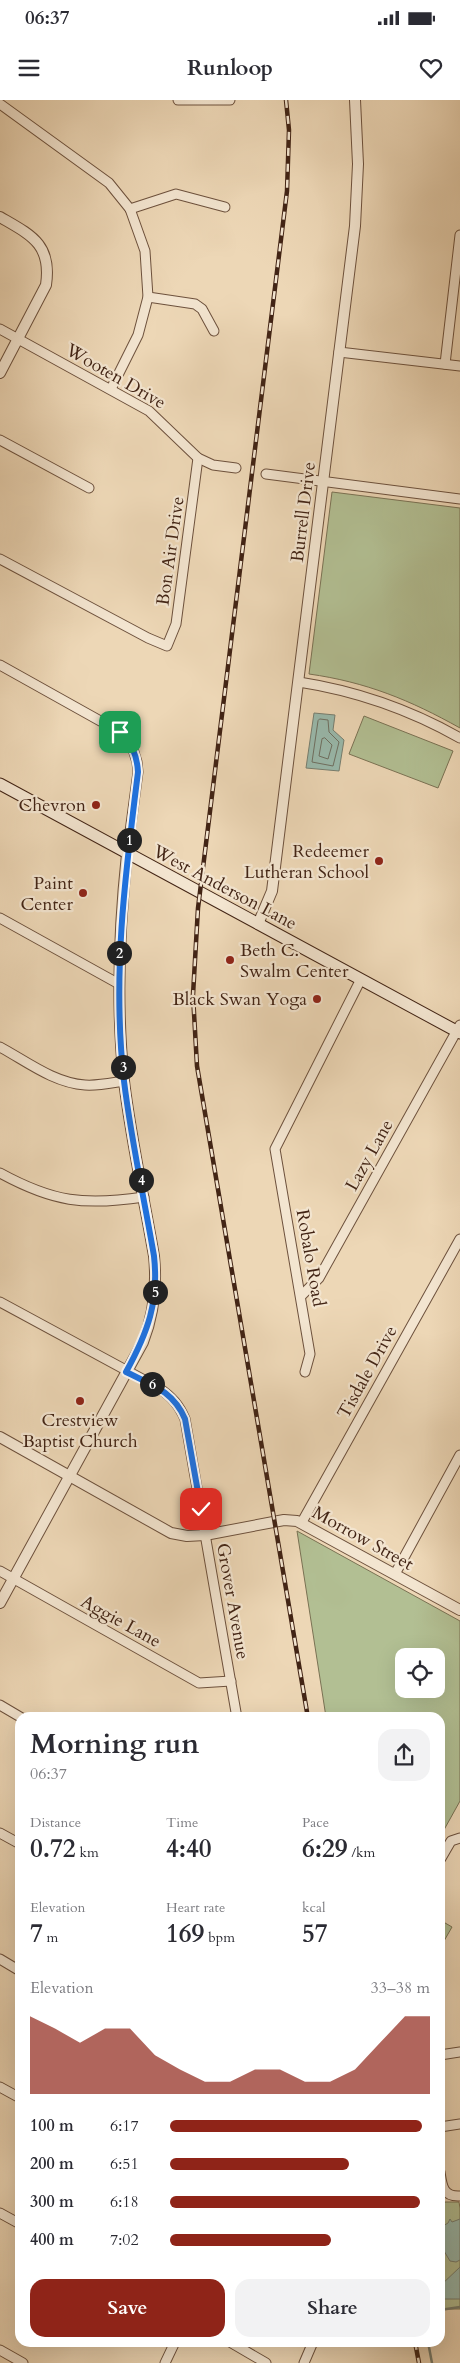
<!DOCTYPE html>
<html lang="en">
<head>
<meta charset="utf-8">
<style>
	body { margin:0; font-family:Cardo,serif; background:#f2f2f3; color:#2b2b33; height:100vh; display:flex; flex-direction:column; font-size:19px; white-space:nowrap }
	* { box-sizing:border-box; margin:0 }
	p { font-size:16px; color:#7c7c81 }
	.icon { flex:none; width:28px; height:28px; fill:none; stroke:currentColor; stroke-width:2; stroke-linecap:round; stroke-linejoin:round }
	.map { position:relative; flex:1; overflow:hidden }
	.details { position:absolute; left:15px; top:1612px; width:430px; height:635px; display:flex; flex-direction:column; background:#fff; border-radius:15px; box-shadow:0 5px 20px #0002 }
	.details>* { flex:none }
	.tools { position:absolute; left:395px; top:1548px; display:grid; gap:10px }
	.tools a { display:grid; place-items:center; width:50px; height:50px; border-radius:10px; background:#fff; box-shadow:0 5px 20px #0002; font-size:25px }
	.pin { position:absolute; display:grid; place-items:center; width:42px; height:42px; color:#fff; margin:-21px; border-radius:10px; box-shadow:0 2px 8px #0006 }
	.km { position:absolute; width:25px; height:25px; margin:-12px; border-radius:50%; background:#222; color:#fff; font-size:14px; line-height:25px; text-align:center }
	.round { display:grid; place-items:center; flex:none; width:52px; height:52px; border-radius:15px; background:#f2f2f3 }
	.summary { display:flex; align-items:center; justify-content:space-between; height:85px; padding:0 15px }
	h1 { font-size:28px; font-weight:700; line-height:38px }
	.stats { display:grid; grid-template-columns:repeat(3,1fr); gap:8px; height:85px; padding:5px 15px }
	.stats div { display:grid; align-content:center }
	.stats b { font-size:25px; font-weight:700 }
	.stats small { font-size:14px; font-weight:400 }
	.stats p { font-size:14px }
	.chart { height:140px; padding:10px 15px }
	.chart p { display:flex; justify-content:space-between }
	.chart svg { width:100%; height:90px; margin-top:5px; fill:#8f2418; opacity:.7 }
	.button { display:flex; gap:10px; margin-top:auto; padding:10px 15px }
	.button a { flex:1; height:58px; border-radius:15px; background:#8f2418; color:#fff; font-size:20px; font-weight:700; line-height:58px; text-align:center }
	.button a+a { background:#f2f2f3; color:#2b2b33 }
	ul { padding:0 15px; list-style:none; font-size:16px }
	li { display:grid; grid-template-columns:80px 60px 1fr; align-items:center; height:38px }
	li i { height:12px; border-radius:6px; background:#8f2418 }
	.status { display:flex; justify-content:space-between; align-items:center; height:35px; padding:0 25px; background:#fff; direction:ltr }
	.status svg { height:14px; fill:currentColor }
	header { display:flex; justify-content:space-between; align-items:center; height:65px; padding:0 15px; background:#fff; font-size:22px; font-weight:700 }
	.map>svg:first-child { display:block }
</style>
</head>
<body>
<div class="status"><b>06:37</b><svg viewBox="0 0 49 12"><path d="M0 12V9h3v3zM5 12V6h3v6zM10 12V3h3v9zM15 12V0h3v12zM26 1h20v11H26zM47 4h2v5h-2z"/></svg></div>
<header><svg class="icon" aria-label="menu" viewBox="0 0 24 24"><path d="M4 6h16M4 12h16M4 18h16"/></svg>Runloop<svg class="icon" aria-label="heart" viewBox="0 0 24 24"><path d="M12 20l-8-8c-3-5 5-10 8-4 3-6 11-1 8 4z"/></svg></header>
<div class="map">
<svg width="460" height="2263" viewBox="0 0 460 2263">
	<rect width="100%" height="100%" fill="#edd7b6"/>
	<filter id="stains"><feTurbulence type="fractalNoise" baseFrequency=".004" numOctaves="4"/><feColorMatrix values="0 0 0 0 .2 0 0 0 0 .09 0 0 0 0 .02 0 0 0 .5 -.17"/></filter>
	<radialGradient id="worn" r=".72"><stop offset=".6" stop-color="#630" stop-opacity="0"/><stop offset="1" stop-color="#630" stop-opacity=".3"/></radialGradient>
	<!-- green -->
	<g fill="#b2bf93" stroke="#7a7254" fill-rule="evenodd">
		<path d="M 332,392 L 460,408 L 460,628 C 410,600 366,582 309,574 Z"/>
		<path d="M 364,616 L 453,651 L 438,688 L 349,654 Z"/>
		<path d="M 297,1431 L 460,1521 L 460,1701 L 440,1737 L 440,1618 L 326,1617 ZM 404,1556 L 436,1556 L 436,1589 L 404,1589 Z"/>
		<path d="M 440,1820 L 452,1827 L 440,1848 Z"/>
		<path d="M 445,2102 L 459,2102 L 460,2108 L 460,2209 L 440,2209 L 440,2110 Z"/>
	</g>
	<!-- water -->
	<g fill="#99baad" stroke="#767e70">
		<path d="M 314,613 L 335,615 L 333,630 L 344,640 L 339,671 L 306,668 Z"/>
		<path d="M 450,2119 L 452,2122 L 460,2119 L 460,2160 L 456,2162 L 450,2161 L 444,2151 L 443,2126 L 448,2123 Z"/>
		<path d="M 460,2167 L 460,2199 L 443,2199 L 440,2195 L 440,2186 Z"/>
	</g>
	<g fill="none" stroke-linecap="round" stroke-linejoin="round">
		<!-- shore -->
		<g stroke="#6e6f61" stroke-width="1">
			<path d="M 320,619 L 328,620 L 329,632 L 339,642 L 333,666 L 312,662 L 318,621 Z"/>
			<path d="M 325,638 L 332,645 L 328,659 L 319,656 L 322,639 Z"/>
		</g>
		<!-- stream -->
		<g stroke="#767e70" stroke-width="2.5">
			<path d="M 440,2210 L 460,2207"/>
			<path d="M 428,2242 L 432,2263"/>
		</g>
		<!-- minor casing -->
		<g stroke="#6d513d" stroke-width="11">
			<g id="minor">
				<path d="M 178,0 L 230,0"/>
				<path d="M 0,4 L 109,83 L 130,109 L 145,151 L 148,197 L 138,235 L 111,289"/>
				<path d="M 130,109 L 176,94 L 225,107"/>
				<path d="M 148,197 L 195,204 L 202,209 L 214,231"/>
				<path d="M 0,229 L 149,311 L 198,358 L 213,365 L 236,368"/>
				<path d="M 339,252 L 460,266"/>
				<path d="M 445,264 L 460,135"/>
				<path d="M 0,340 L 89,388"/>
				<path d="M 266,374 L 460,399"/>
				<path d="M 0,459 L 148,538 L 167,546 L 176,524 L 198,358"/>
				<path d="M 0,565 L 120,632 L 132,646 L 137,662 L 138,672 L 127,754"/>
				<path d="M 299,582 C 357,591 409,609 460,638"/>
				<path d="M 0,818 L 119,884"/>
				<path d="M 0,947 C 26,961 54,983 85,985 C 98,986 111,983 124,981"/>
				<path d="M 0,1073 C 53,1102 84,1106 144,1097"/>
				<path d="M 301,1196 L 319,1178 L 460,925"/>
				<path d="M 0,1202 L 159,1288 C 172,1297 179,1305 185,1319 L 237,1618"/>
				<path d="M 305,1272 L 310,1254 L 275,1049 L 361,879"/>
				<path d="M 302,1422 L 460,1139"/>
				<path d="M 0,1471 L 199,1583 L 231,1581"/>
				<path d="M 395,1474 L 460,1355"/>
				<path d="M 0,1605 L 22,1618"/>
				<path d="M 0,1733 L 20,1744"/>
				<path d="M 440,1760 L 451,1741 L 460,1738"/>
				<path d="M 0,1859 L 20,1871"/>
				<path d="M 440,1955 L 460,1952"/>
				<path d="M 0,1987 L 20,1998"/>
				<path d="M 440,2027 L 460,2024"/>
				<path d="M 440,2072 C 442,2086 443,2097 460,2096"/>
				<path d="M 0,2113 L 20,2124"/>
				<path d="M 230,2242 L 266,2263"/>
				<path d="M 0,2250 L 23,2263"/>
				<path d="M 165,2263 L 175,2242"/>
				<path d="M 304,2263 L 313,2242"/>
			</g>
		</g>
		<!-- tertiary casing -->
		<g stroke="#6d513d" stroke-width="12">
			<g id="tertiary">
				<path d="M 0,117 C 31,135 52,144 46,185 L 0,273"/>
				<path d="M 258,824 L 272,791 L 355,126 L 358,64 L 355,0"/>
				<path d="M 0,1337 L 171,1433 L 187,1436 L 205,1435 L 284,1420 L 297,1421 L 460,1510"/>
				<path d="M 0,1503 L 143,1242 C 154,1214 157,1186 154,1156 C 144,1098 131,1039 124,981 C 116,906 119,829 127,754"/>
			</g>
		</g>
		<!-- secondary casing -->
		<g stroke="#422415" stroke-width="13">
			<path id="secondary" d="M 0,684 L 460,933"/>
		</g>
		<!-- minor -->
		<use href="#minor" stroke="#f3e5d0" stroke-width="9"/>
		<!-- tertiary -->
		<use href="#tertiary" stroke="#f3e5d0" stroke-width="10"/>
		<!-- secondary -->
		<use href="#secondary" stroke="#f3e5d0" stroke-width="11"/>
		<!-- rail casing -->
		<g stroke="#422415" stroke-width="4.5">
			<g id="rail">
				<path d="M 286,0 L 289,30 L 287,91 L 198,808 L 193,895 L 197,966 L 308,1618"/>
				<path d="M 415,2242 L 419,2263"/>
			</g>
		</g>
		<!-- rail -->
		<use href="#rail" stroke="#f3e5d0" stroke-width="2.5" stroke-dasharray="8" stroke-linecap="butt"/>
	</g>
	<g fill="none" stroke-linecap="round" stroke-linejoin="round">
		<!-- route casing -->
		<g stroke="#fff" stroke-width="10">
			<path id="route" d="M 120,632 C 132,644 137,655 138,672 C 125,775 112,877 124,981 C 131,1039 144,1098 154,1156 C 159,1202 148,1232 126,1272 C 152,1285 173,1291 185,1319 L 201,1409"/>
		</g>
		<!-- route -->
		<use href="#route" stroke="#1a73e8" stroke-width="6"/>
	</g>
	<!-- markers -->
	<g fill="#8f2418" stroke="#f3e5d0" stroke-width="2">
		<circle cx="96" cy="705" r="5"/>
		<circle cx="379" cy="761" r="5"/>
		<circle cx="83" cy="793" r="5"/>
		<circle cx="230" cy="860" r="5"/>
		<circle cx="317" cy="899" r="5"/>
		<circle cx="80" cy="1301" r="5"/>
	</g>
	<g text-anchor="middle" stroke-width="4.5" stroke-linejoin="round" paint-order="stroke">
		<!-- street labels -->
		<g font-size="18" fill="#422415" stroke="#f3e5d0">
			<text transform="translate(116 276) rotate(30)" y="6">Wooten Drive</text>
			<text transform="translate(303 412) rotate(-83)" y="6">Burrell Drive</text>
			<text transform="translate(170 451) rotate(-82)" y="6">Bon Air Drive</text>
			<text transform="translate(225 787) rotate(28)" y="6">West Anderson Lane</text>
			<text transform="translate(369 1055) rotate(-61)" y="6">Lazy Lane</text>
			<text transform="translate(311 1158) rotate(80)" y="6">Robalo Road</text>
			<text transform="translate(367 1272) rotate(-61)" y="6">Tisdale Drive</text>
			<text transform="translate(363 1438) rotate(29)" y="6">Morrow Street</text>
			<text transform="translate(233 1501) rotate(80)" y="6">Grover Avenue</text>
			<text transform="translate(121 1521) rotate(29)" y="6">Aggie Lane</text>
		</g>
		<!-- poi labels -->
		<g font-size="18" fill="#422415" stroke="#f3e5d0" text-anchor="end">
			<text x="86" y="711">Chevron</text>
			<text x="369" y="757">Redeemer<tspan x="369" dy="21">Lutheran School</tspan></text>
			<text x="73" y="789">Paint<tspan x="73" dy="21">Center</tspan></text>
			<text x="240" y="856" text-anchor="start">Beth C.<tspan x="240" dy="21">Swalm Center</tspan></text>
			<text x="307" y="905">Black Swan Yoga</text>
			<text x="80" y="1326" text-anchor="middle">Crestview<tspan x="80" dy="21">Baptist Church</tspan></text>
		</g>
	</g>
	<rect width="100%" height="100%" filter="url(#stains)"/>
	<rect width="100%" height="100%" fill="url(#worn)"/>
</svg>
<div class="tools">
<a><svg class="icon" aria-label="locate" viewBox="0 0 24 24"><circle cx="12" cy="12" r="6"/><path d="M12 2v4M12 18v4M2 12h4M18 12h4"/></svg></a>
</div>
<div class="pin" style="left:120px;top:632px;background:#1e9e55"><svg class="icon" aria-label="arrive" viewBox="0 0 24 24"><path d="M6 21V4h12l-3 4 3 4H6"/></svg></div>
<div class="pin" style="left:201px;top:1409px;background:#d93025"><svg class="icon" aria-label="check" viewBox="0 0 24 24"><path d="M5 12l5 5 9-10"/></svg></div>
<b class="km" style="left:129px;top:740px">1</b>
<b class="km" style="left:119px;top:853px">2</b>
<b class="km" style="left:123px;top:967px">3</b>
<b class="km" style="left:141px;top:1080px">4</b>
<b class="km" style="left:155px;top:1192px">5</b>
<b class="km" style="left:152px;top:1284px">6</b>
<section class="details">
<div class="summary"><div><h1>Morning run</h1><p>06:37</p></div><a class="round"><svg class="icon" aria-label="share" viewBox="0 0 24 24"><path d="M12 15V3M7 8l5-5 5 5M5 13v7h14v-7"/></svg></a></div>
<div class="stats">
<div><p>Distance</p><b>0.72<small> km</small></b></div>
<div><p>Time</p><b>4:40</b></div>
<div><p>Pace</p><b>6:29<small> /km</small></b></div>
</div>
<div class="stats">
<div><p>Elevation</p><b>7<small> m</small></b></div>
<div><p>Heart rate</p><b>169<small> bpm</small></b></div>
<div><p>kcal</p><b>57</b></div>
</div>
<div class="chart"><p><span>Elevation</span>33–38 m</p>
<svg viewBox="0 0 160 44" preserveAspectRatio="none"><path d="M0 44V6L10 12L20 19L30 12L40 12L50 25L60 32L70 38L80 38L90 32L100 32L110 38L120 38L130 32L140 19L150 6L160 6V44z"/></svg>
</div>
<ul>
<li><b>100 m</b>6:17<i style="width:97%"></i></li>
<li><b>200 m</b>6:51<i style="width:69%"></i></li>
<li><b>300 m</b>6:18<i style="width:96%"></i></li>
<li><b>400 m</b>7:02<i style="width:62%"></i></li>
</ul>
<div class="button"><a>Save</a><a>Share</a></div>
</section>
</div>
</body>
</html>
